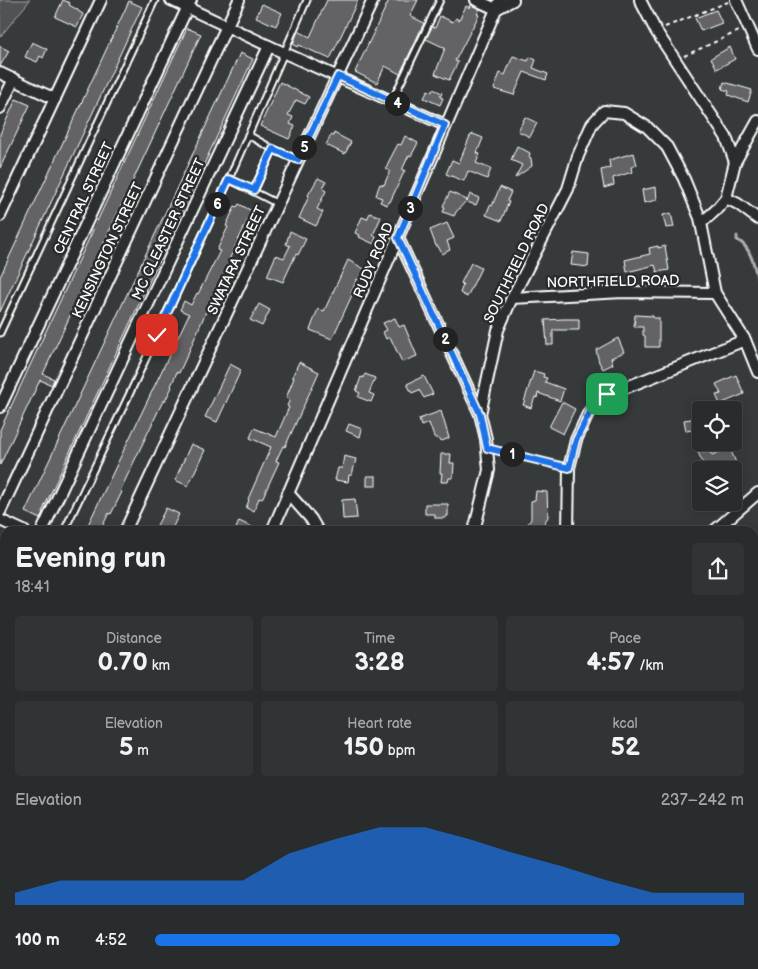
<!DOCTYPE html>
<html lang="en">
<head>
<meta charset="utf-8">
<style>
	body { margin:0; font-family:"Balsamiq Sans",sans-serif; background:#313434; color:#f1f3f6; height:100vh; display:flex; flex-direction:column; font-size:19px; white-space:nowrap }
	* { box-sizing:border-box; margin:0 }
	p { font-size:16px; color:#a5a7a9 }
	.icon { flex:none; width:28px; height:28px; fill:none; stroke:currentColor; stroke-width:2; stroke-linecap:round; stroke-linejoin:round }
	.map { position:relative; flex:1; overflow:hidden }
	.drawer { position:absolute; left:0px; top:526px; width:759px; height:444px; display:flex; flex-direction:column; background:#292c2c; border-radius:15px 15px 0 0; box-shadow:0 2px 12px #0003,0 0 0 1px #454848 }
	.drawer>* { flex:none }
	.fabs { position:absolute; left:692px; top:401px; display:grid; gap:10px }
	.fabs a { display:grid; place-items:center; width:50px; height:50px; border-radius:5px; background:#292c2c; box-shadow:0 2px 12px #0003,0 0 0 1px #454848; font-size:25px }
	.pin { position:absolute; display:grid; place-items:center; width:42px; height:42px; color:#fff; margin:-21px; border-radius:10px; box-shadow:0 2px 8px #0006 }
	.km { position:absolute; width:25px; height:25px; margin:-12px; border-radius:50%; background:#222; color:#fff; font-size:14px; line-height:25px; text-align:center }
	.round { display:grid; place-items:center; flex:none; width:52px; height:52px; border-radius:5px; background:#313434 }
	.headline { display:flex; align-items:center; justify-content:space-between; height:85px; padding:0 15px }
	h1 { font-size:28px; font-weight:600; line-height:38px }
	.metrics { display:grid; grid-template-columns:repeat(3,1fr); gap:8px; height:85px; padding:5px 15px }
	.metrics div { display:grid; align-content:center; border-radius:5px; background:#313434; text-align:center }
	.metrics b { font-size:25px; font-weight:600 }
	.metrics small { font-size:14px; font-weight:400 }
	.metrics p { font-size:14px }
	.chart { height:140px; padding:10px 15px }
	.chart p { display:flex; justify-content:space-between }
	.chart svg { width:100%; height:90px; margin-top:5px; fill:#1a73e8; opacity:.7 }
	ul { padding:0 15px; list-style:none; font-size:16px }
	li { display:grid; grid-template-columns:80px 60px 1fr; align-items:center; height:38px }
	li i { height:12px; border-radius:6px; background:#1a73e8 }
	.map>svg:first-child { display:block }
</style>
</head>
<body>
<div class="map">
<svg width="758" height="969" viewBox="0 0 758 969">
	<rect width="100%" height="100%" fill="#373a3b"/>
	<filter id="ink" filterUnits="userSpaceOnUse"><feTurbulence type="fractalNoise" baseFrequency=".02" numOctaves="2"/><feDisplacementMap in="SourceGraphic" scale="10" xChannelSelector="R" yChannelSelector="G"/><feConvolveMatrix kernelMatrix="1 2 1 2 8 2 1 2 1" color-interpolation-filters="sRGB"/></filter>
	<g filter="url(#ink)">
		<!-- built -->
		<path fill="#444748" d="M 106,965 L 313,965 L 322,969 L 104,969 Z"/>
		<!-- green -->
		<path fill="#505354" stroke="#a8a9aa" d="M 0,0 L 30,0 L 0,37 Z"/>
		<g fill="none" stroke-linecap="round" stroke-linejoin="round">
			<!-- stream -->
			<path stroke="#adaeaf" stroke-width="3" d="M 737,236 L 737,240 C 751,246 755,268 758,282"/>
		</g>
		<!-- building -->
		<g fill="#636465" stroke="#fff">
			<path d="M 63,0 L 70,3 L 69,5 L 78,10 L 78,11 L 83,14 L 77,27 L 55,17 Z"/>
			<path d="M 327,0 L 358,0 L 330,59 L 299,45 L 298,47 L 293,44 L 298,31 L 310,37 Z"/>
			<path d="M 389,0 L 418,0 L 410,16 L 424,23 L 400,74 L 385,66 L 377,83 L 355,72 Z"/>
			<path d="M 129,1 L 142,7 L 0,312 L 0,277 Z"/>
			<path d="M 262,4 L 282,13 L 276,26 L 256,17 Z"/>
			<path d="M 471,5 L 480,9 L 477,14 L 479,15 L 455,61 L 458,62 L 449,80 L 435,74 L 445,48 L 426,39 L 432,27 L 435,28 L 440,16 L 453,22 L 456,18 L 459,20 L 466,6 L 470,8 Z"/>
			<path d="M 716,10 L 722,23 L 701,31 L 695,18 Z"/>
			<path d="M 187,28 L 201,34 L 43,374 L 54,379 L 52,385 L 40,380 L 0,465 L 0,430 Z"/>
			<path d="M 32,42 L 47,49 L 43,58 L 40,56 L 37,62 L 25,57 Z"/>
			<path d="M 0,46 L 9,51 L 0,66 Z"/>
			<path d="M 730,47 L 735,59 L 717,69 L 711,58 Z"/>
			<path d="M 240,53 L 253,59 L 42,512 L 43,512 L 40,519 L 25,512 Z"/>
			<path d="M 513,56 L 528,61 L 530,57 L 536,60 L 533,68 L 548,74 L 546,80 L 524,72 L 514,95 L 494,89 L 500,73 L 505,75 Z"/>
			<path d="M 280,82 L 309,97 L 305,104 L 296,100 L 288,115 L 293,117 L 290,124 L 295,126 L 289,139 L 260,126 Z"/>
			<path d="M 724,82 L 752,90 L 748,102 L 728,95 L 729,91 L 722,89 Z"/>
			<path d="M 433,89 L 442,93 L 440,97 L 443,98 L 440,105 L 424,98 L 428,90 L 432,92 Z"/>
			<path d="M 16,99 L 30,105 L 0,168 L 0,134 Z"/>
			<path d="M 525,117 L 537,123 L 530,137 L 518,131 Z"/>
			<path d="M 334,133 L 351,142 L 345,154 L 326,145 L 331,135 L 333,136 Z"/>
			<path d="M 473,134 L 483,138 L 477,153 L 480,154 L 476,163 L 491,169 L 487,179 L 468,171 L 464,181 L 446,174 L 452,160 L 459,163 L 470,136 Z"/>
			<path d="M 405,136 L 418,143 L 411,156 L 409,155 L 402,170 L 405,170 L 390,202 L 389,202 L 387,205 L 380,202 L 382,198 L 376,196 L 378,189 L 380,184 L 384,185 L 390,171 L 386,169 L 389,161 L 398,144 L 401,145 Z"/>
			<path d="M 517,146 L 530,153 L 529,157 L 531,158 L 532,166 L 515,178 L 522,165 L 511,160 Z"/>
			<path d="M 634,153 L 637,165 L 631,167 L 632,172 L 613,178 L 614,185 L 604,188 L 601,170 L 610,168 L 609,160 Z"/>
			<path d="M 318,178 L 326,182 L 323,189 L 326,191 L 317,209 L 323,212 L 316,226 L 299,218 L 309,196 L 308,195 Z"/>
			<path d="M 500,187 L 511,192 L 507,201 L 509,202 L 501,221 L 486,215 L 490,205 L 492,206 Z"/>
			<path d="M 656,187 L 657,200 L 644,203 L 642,190 Z"/>
			<path d="M 450,192 L 467,200 L 456,212 L 454,216 L 443,212 L 445,207 L 443,206 Z"/>
			<path d="M 470,194 L 479,198 L 476,205 L 467,202 Z"/>
			<path d="M 239,204 L 252,211 L 228,262 L 230,263 L 223,280 L 221,284 L 219,283 L 214,293 L 190,349 L 179,373 L 177,372 L 171,386 L 172,387 L 165,401 L 163,401 L 120,491 L 122,492 L 111,514 L 109,513 L 100,531 L 85,531 L 189,314 L 180,310 L 184,301 L 191,305 L 197,293 L 198,294 L 220,251 L 217,250 L 228,227 L 226,226 L 235,206 L 237,207 Z"/>
			<path d="M 370,213 L 381,217 L 373,235 L 376,237 L 374,244 L 359,237 L 360,235 L 355,233 L 362,217 L 367,219 Z"/>
			<path d="M 671,213 L 674,227 L 666,228 L 663,215 Z"/>
			<path d="M 447,223 L 454,238 L 447,241 L 450,250 L 442,254 L 438,246 L 436,246 L 430,230 Z"/>
			<path d="M 290,231 L 306,239 L 298,255 L 296,254 L 283,282 L 267,276 L 276,255 L 284,258 L 290,246 L 286,244 Z"/>
			<path d="M 658,246 L 658,248 L 665,246 L 669,270 L 657,272 L 655,265 L 627,272 L 625,260 L 650,254 L 649,248 Z"/>
			<path d="M 573,252 L 589,254 L 588,267 L 571,265 Z"/>
			<path d="M 348,260 L 366,270 L 362,280 L 357,279 L 351,293 L 353,293 L 332,339 L 310,330 L 318,309 L 324,311 Z"/>
			<path d="M 471,263 L 481,268 L 467,297 L 460,293 L 463,285 L 461,283 Z"/>
			<path d="M 259,304 L 270,310 L 262,326 L 250,320 Z"/>
			<path d="M 635,315 L 653,316 L 653,318 L 659,318 L 659,347 L 645,347 L 645,336 L 643,335 L 643,327 L 634,327 Z"/>
			<path d="M 395,318 L 399,327 L 404,325 L 417,356 L 402,362 L 390,337 L 386,339 L 383,332 L 387,330 L 383,323 Z"/>
			<path d="M 563,319 L 579,319 L 579,330 L 553,330 L 553,345 L 547,345 L 545,320 Z"/>
			<path d="M 618,338 L 624,352 L 611,358 L 613,364 L 603,369 L 599,362 L 596,350 Z"/>
			<path d="M 299,362 L 319,372 L 285,447 L 283,446 L 276,461 L 279,462 L 262,499 L 259,498 L 254,511 L 246,508 L 249,500 L 248,499 L 271,447 L 250,438 L 254,428 L 276,437 L 289,407 L 287,406 L 290,399 L 286,398 L 294,378 L 292,377 Z"/>
			<path d="M 230,364 L 241,370 L 217,422 L 205,417 Z"/>
			<path d="M 534,371 L 544,374 L 543,377 L 547,378 L 545,382 L 564,389 L 560,401 L 538,393 L 537,398 L 535,397 L 531,408 L 523,405 Z"/>
			<path d="M 365,374 L 375,378 L 369,393 L 374,395 L 371,402 L 358,397 L 360,393 L 356,391 L 361,377 L 363,378 Z"/>
			<path d="M 736,375 L 744,394 L 720,404 L 716,395 L 721,394 L 716,384 Z"/>
			<path d="M 424,376 L 433,394 L 424,398 L 419,390 L 412,393 L 407,384 Z"/>
			<path d="M 562,402 L 575,409 L 563,434 L 549,427 Z"/>
			<path d="M 441,411 L 449,438 L 442,441 L 434,437 L 429,423 L 421,426 L 419,419 Z"/>
			<path d="M 698,418 L 699,429 L 686,431 L 684,420 Z"/>
			<path d="M 349,424 L 362,429 L 360,437 L 346,431 Z"/>
			<path d="M 191,444 L 205,450 L 188,486 L 175,480 Z"/>
			<path d="M 730,448 L 736,463 L 723,468 L 723,470 L 706,470 L 697,450 L 711,453 L 712,455 Z"/>
			<path d="M 441,454 L 451,454 L 450,463 L 454,463 L 453,478 L 449,478 L 448,482 L 441,482 L 442,473 L 440,473 Z"/>
			<path d="M 344,456 L 356,459 L 352,475 L 349,475 L 348,482 L 335,480 L 338,468 L 342,468 Z"/>
			<rect x="367" y="476" width="9" height="10"/>
			<path d="M 536,491 L 547,492 L 548,517 L 539,531 L 523,531 L 531,519 L 531,501 L 535,500 Z"/>
			<path d="M 355,499 L 357,518 L 343,519 L 342,500 Z"/>
			<path d="M 425,504 L 448,504 L 448,516 L 446,516 L 446,518 L 435,518 L 435,514 L 425,514 Z"/>
			<path d="M 166,508 L 179,514 L 171,531 L 154,531 Z"/>
			<path d="M 239,521 L 261,531 L 235,531 Z"/>
		</g>
		<g fill="none" stroke-linecap="round" stroke-linejoin="round">
			<!-- lane casing -->
			<g stroke="#fff" stroke-width="9">
				<g id="lane">
					<path d="M 392,101 L 440,0"/>
					<path d="M 248,135 L 273,149"/>
					<path d="M 229,179 L 278,204"/>
					<path d="M 254,190 L 273,149 L 298,161"/>
					<path d="M 0,333 L 155,0"/>
					<path d="M 64,531 L 129,395 L 229,179 L 307,0"/>
					<path d="M 0,746 L 5,749"/>
					<path d="M 273,965 L 281,969"/>
					<path d="M 290,969 L 292,965"/>
				</g>
			</g>
			<!-- street casing -->
			<g stroke="#fff" stroke-width="14">
				<g id="street">
					<path d="M 171,0 L 269,46 L 445,125"/>
					<path d="M 476,0 L 496,9 L 513,0"/>
					<path d="M 640,0 L 656,31 L 726,137 L 735,162"/>
					<path d="M 736,0 L 758,49"/>
					<path d="M 0,73 L 55,99"/>
					<path d="M 0,108 L 14,79"/>
					<path d="M 726,198 L 738,204 L 758,219"/>
					<path d="M 0,216 L 101,0"/>
					<path d="M 701,223 L 716,210 L 726,198 L 735,162 L 758,121"/>
					<path d="M 398,238 L 480,414 L 486,439 L 489,470 L 474,531"/>
					<path d="M 512,298 L 623,292 L 715,293"/>
					<path d="M 0,407 L 191,0"/>
					<path d="M 480,414 L 498,330 L 512,298 L 568,189 L 578,156 L 592,124 L 604,111 L 624,113 L 647,127 L 667,147 L 684,179 L 700,218 L 715,293 L 745,340 L 758,372"/>
					<path d="M 288,493 L 311,519 L 318,531"/>
					<path d="M 0,512 L 239,0"/>
					<path d="M 0,520 L 24,531"/>
					<path d="M 42,531 L 269,46"/>
					<path d="M 125,531 L 373,0"/>
					<path d="M 272,531 L 500,0"/>
					<path d="M 568,531 L 569,468 L 576,440 L 589,412 L 607,395 L 745,340"/>
					<path d="M 714,531 L 758,493"/>
					<path d="M 0,619 L 5,609"/>
					<path d="M 754,768 L 758,766"/>
					<path d="M 0,802 L 5,791"/>
					<path d="M 0,857 L 5,860"/>
					<path d="M 754,887 L 758,892"/>
					<path d="M 0,935 L 5,925"/>
					<path d="M 346,965 L 355,969"/>
					<path d="M 613,965 L 619,969"/>
					<path d="M 39,969 L 41,965"/>
					<path d="M 87,969 L 88,965"/>
					<path d="M 438,969 L 440,965"/>
					<path d="M 456,969 L 458,965"/>
					<path d="M 642,969 L 644,965"/>
				</g>
			</g>
			<!-- path -->
			<g stroke="#fff" stroke-width="2" stroke-dasharray="4 4" stroke-linecap="butt">
				<path d="M 665,27 L 728,2"/>
				<path d="M 684,56 L 739,31"/>
				<path d="M 496,450 L 559,466"/>
			</g>
			<!-- lane -->
			<use href="#lane" stroke="#2a2d2e" stroke-width="5"/>
			<!-- street -->
			<use href="#street" stroke="#2a2d2e" stroke-width="10"/>
		</g>
	</g>
	<g fill="none" stroke-linecap="round" stroke-linejoin="round" filter="url(#ink)">
		<!-- route casing -->
		<g stroke="#fff" stroke-width="10">
			<path id="route" d="M 157,335 L 229,179 L 254,190 L 273,149 L 298,160 L 338,76 L 445,125 L 398,238 L 480,414 L 487,448 L 569,468 L 576,440 L 590,412 L 607,394"/>
		</g>
		<!-- route -->
		<use href="#route" stroke="#1a73e8" stroke-width="6"/>
	</g>
	<g text-anchor="middle" stroke-width="5" stroke-linejoin="round" paint-order="stroke">
		<!-- street labels -->
		<g font-size="14" fill="#fff" stroke="#2a2d2e">
			<text transform="translate(83 198) rotate(-65)" y="5">CENTRAL STREET</text>
			<text transform="translate(168 229) rotate(-65)" y="5">MC CLEASTER STREET</text>
			<text transform="translate(107 250) rotate(-65)" y="5">KENSINGTON STREET</text>
			<text transform="translate(236 260) rotate(-65)" y="5">SWATARA STREET</text>
			<text transform="translate(373 260) rotate(-67)" y="5">RUDY ROAD</text>
			<text transform="translate(516 263) rotate(-64)" y="5">SOUTHFIELD ROAD</text>
			<text transform="translate(613 281) rotate(-1)" y="5">NORTHFIELD ROAD</text>
		</g>
	</g>
</svg>
<div class="fabs">
<a><svg class="icon" aria-label="locate" viewBox="0 0 24 24"><circle cx="12" cy="12" r="6"/><path d="M12 2v4M12 18v4M2 12h4M18 12h4"/></svg></a>
<a><svg class="icon" aria-label="layers" viewBox="0 0 24 24"><path d="M12 4l9 5-9 5-9-5zM3 14l9 5 9-5"/></svg></a>
</div>
<div class="pin" style="left:607px;top:394px;background:#1e9e55"><svg class="icon" aria-label="arrive" viewBox="0 0 24 24"><path d="M6 21V4h12l-3 4 3 4H6"/></svg></div>
<div class="pin" style="left:157px;top:335px;background:#d93025"><svg class="icon" aria-label="check" viewBox="0 0 24 24"><path d="M5 12l5 5 9-10"/></svg></div>
<b class="km" style="left:512px;top:454px">1</b>
<b class="km" style="left:445px;top:339px">2</b>
<b class="km" style="left:410px;top:208px">3</b>
<b class="km" style="left:397px;top:103px">4</b>
<b class="km" style="left:304px;top:147px">5</b>
<b class="km" style="left:217px;top:204px">6</b>
<section class="drawer">
<div class="headline"><div><h1>Evening run</h1><p>18:41</p></div><a class="round"><svg class="icon" aria-label="share" viewBox="0 0 24 24"><path d="M12 15V3M7 8l5-5 5 5M5 13v7h14v-7"/></svg></a></div>
<div class="metrics">
<div><p>Distance</p><b>0.70<small> km</small></b></div>
<div><p>Time</p><b>3:28</b></div>
<div><p>Pace</p><b>4:57<small> /km</small></b></div>
</div>
<div class="metrics">
<div><p>Elevation</p><b>5<small> m</small></b></div>
<div><p>Heart rate</p><b>150<small> bpm</small></b></div>
<div><p>kcal</p><b>52</b></div>
</div>
<div class="chart"><p><span>Elevation</span>237–242 m</p>
<svg viewBox="0 0 160 44" preserveAspectRatio="none"><path d="M0 44V38L10 32L20 32L30 32L40 32L50 32L60 19L70 12L80 6L90 6L100 12L110 19L120 25L130 32L140 38L150 38L160 38V44z"/></svg>
</div>
<ul>
<li><b>100 m</b>4:52<i style="width:79%"></i></li>
</ul>
</section>
</div>
</body>
</html>
